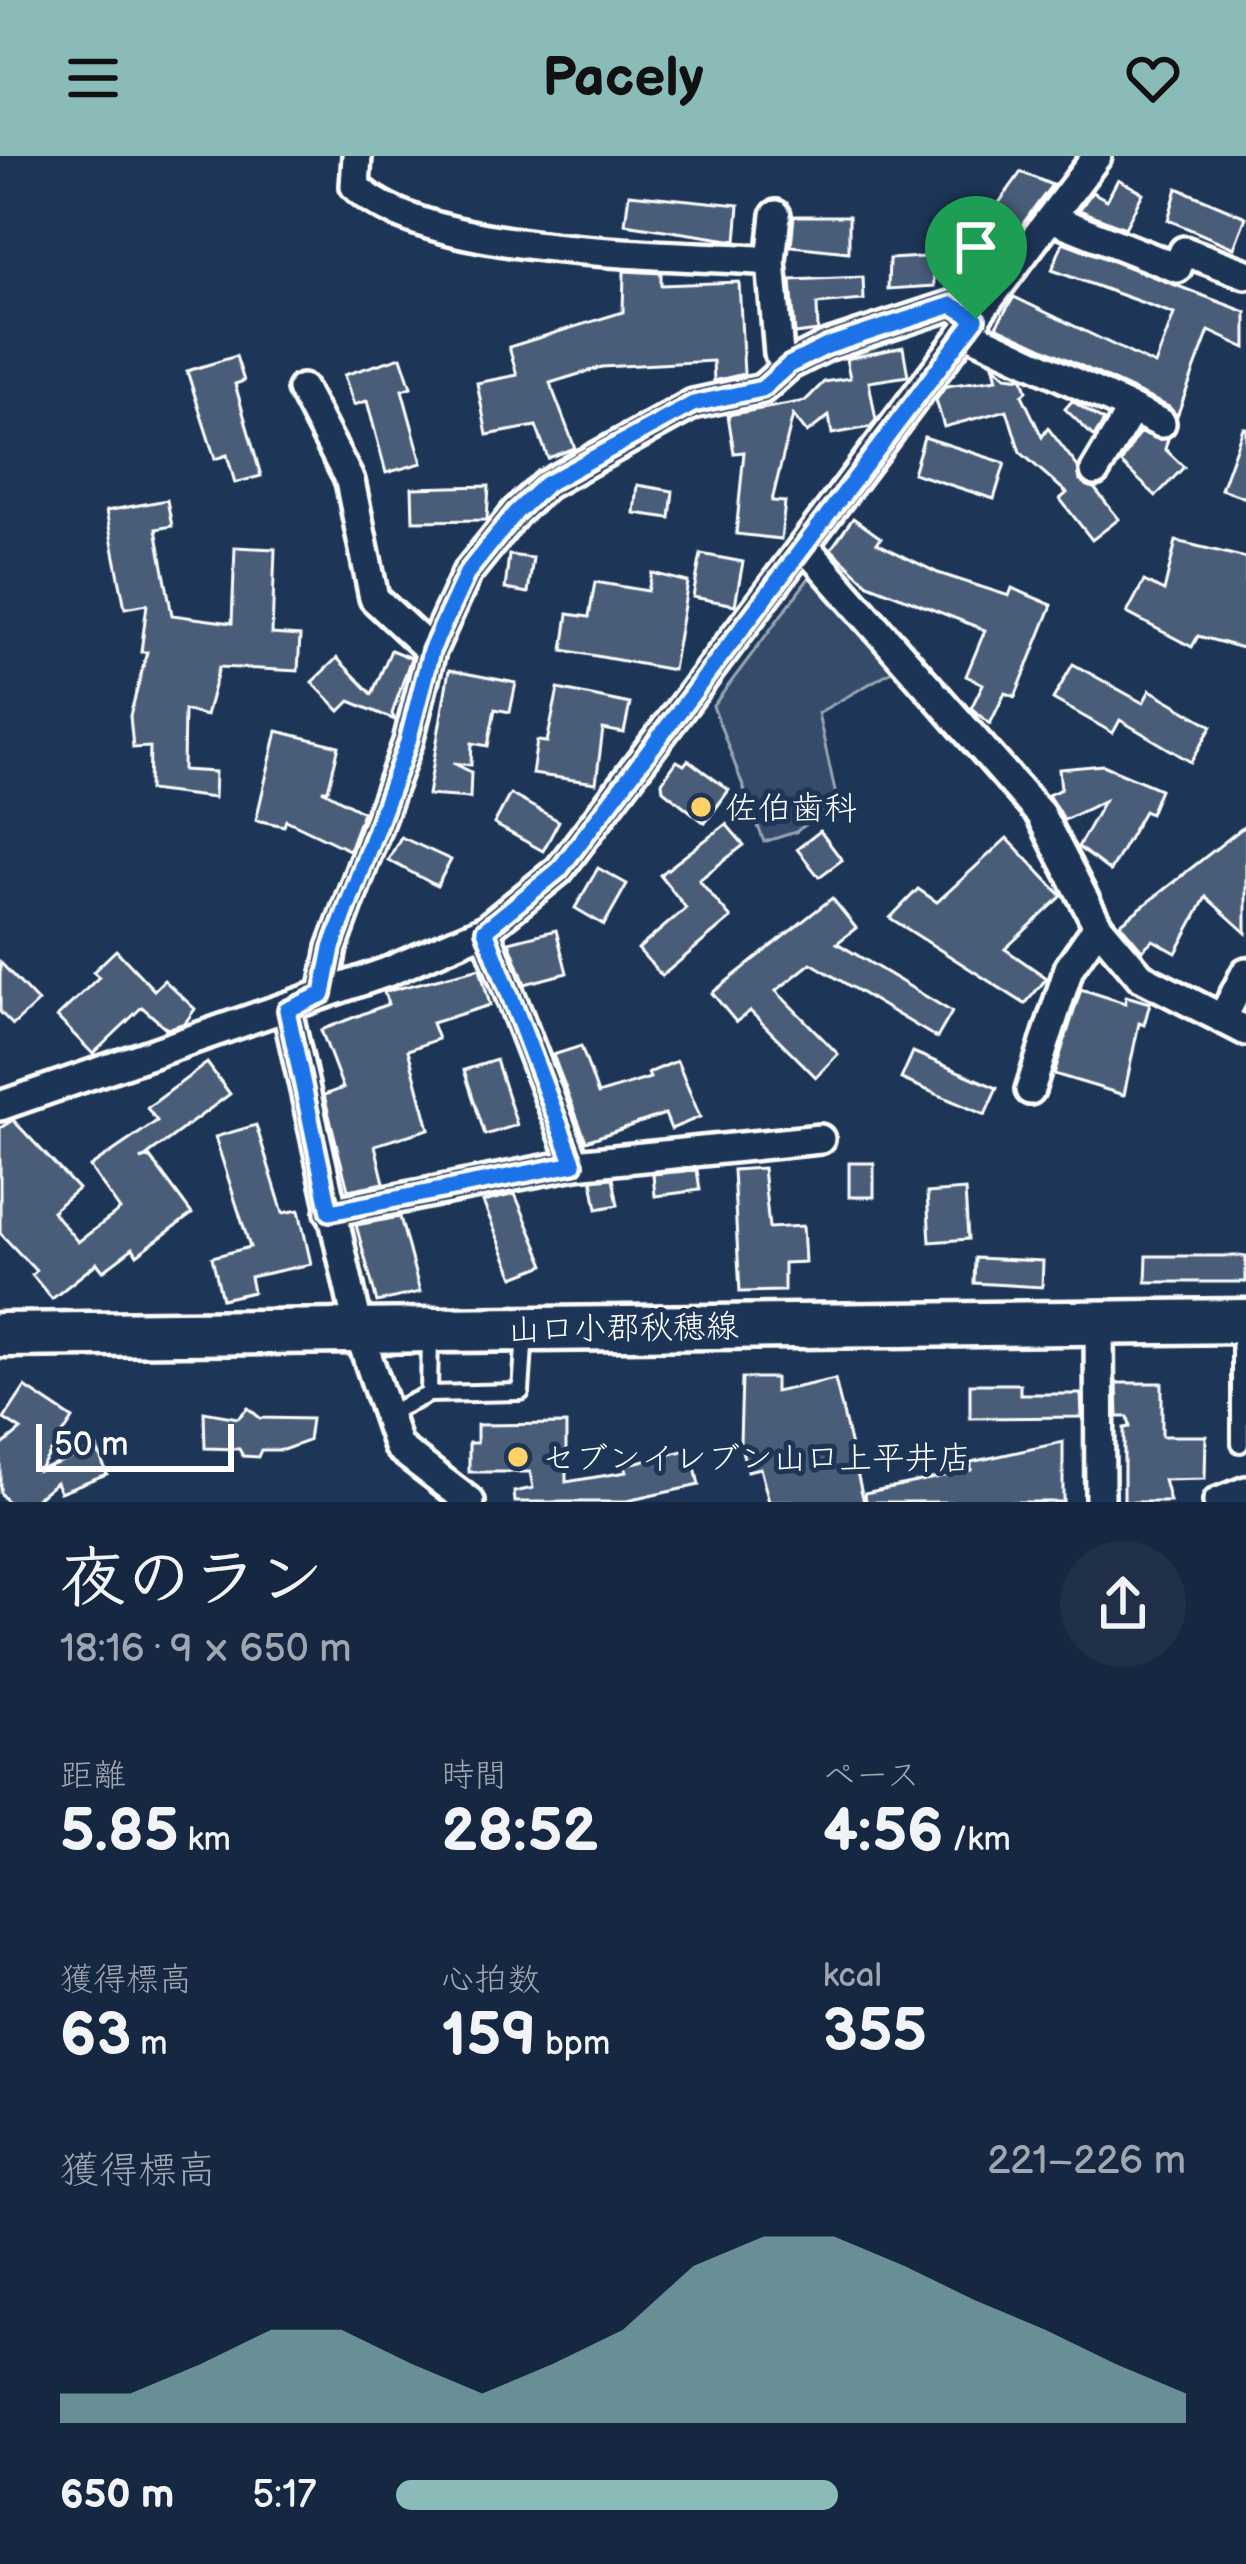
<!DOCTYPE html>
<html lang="ja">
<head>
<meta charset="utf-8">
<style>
	body { margin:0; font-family:"Balsamiq Sans","Klee One",sans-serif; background:#1f3048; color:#f1f3f6; height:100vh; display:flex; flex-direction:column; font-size:45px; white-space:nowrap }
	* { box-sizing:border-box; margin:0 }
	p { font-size:39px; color:#9ea6b1 }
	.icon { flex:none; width:66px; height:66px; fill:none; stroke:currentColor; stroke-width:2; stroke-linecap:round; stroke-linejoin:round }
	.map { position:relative; height:1346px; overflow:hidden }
	.drawer { display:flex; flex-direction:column; background:#162841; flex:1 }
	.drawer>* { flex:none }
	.scale { position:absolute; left:36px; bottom:30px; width:198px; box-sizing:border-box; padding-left:12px; border:6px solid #fff; border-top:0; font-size:33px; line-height:42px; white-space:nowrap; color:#fff; -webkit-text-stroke:9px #1d3557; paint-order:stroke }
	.pin { position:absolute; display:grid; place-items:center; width:102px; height:102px; color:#fff; margin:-123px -51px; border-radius:50% 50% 50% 0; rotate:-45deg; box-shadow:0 0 12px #0007 }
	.pin .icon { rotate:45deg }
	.round { display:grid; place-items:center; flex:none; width:126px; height:126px; border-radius:63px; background:#1f3048 }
	.overview { display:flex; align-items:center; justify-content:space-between; height:204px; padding:0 60px }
	h1 { font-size:66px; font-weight:700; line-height:90px }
	.figures { display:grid; grid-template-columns:repeat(3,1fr); gap:18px; height:204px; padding:12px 60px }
	.figures div { display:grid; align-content:center }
	.figures b { font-size:60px; font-weight:700 }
	.figures small { font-size:33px; font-weight:400 }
	.figures p { font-size:33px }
	.chart { height:336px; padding:24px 60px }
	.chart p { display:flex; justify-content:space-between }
	.chart svg { width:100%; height:216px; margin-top:12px; fill:#8bbbb9; opacity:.7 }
	ul { padding:0 60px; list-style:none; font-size:39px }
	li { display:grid; grid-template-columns:192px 144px 1fr; align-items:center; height:90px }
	li i { height:30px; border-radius:15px; background:#8bbbb9 }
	header { display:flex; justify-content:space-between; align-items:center; height:156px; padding:0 60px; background:#8bbbb9; color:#111; font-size:54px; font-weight:700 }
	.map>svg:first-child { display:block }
</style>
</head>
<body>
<header><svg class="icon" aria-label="menu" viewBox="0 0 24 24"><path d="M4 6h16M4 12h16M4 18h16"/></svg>Pacely<svg class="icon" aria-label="heart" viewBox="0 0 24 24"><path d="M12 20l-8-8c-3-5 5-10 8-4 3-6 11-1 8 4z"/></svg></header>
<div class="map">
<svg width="1246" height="1346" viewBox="0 0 1246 1346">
	<rect width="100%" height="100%" fill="#1d3557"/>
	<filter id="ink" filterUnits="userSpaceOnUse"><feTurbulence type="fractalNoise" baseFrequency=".00833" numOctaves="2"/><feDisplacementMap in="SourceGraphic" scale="24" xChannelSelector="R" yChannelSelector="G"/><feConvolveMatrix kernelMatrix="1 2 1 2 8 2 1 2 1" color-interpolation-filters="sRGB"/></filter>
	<g filter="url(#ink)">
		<!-- green -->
		<path fill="#364b69" stroke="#9aa5b4" stroke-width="3" d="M 815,414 L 899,511 L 818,557 L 837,644 L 796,676 L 764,686 L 713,550 Z"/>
		<!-- building -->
		<g fill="#4a5d79" stroke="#fff" stroke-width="3">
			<path d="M 1021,16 L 1052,29 L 1003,94 L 979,75 Z"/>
			<path d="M 1118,23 L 1143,37 L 1125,72 L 1079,54 L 1092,36 L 1107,44 Z"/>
			<path d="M 1177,32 L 1246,61 L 1234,92 L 1168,64 Z"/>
			<path d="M 629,38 L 739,49 L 736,85 L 625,68 Z"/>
			<path d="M 794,60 L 849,60 L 849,96 L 791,90 Z"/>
			<path d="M 1063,86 L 1246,156 L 1246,192 L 1209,175 L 1177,260 L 1169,251 L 996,170 L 1014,141 L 1155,209 L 1174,158 L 1052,114 Z"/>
			<path d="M 924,101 L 933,104 L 934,130 L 888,133 L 889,103 Z"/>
			<path d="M 624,115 L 661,117 L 661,129 L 739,126 L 744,218 L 714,225 L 713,205 L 602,211 L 550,227 L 575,292 L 548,302 L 536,270 L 487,279 L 477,227 L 517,219 L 509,191 L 623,156 Z"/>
			<path d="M 863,121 L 864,144 L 817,148 L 818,175 L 795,178 L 791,124 Z"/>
			<path d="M 903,191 L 908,220 L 869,226 L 876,264 L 870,271 L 832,278 L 829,260 L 807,277 L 793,259 L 772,345 L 785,346 L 781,383 L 736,378 L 744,296 L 734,297 L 728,259 L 805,245 L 824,226 L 850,222 L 846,203 Z"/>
			<path d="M 236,200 L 244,225 L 235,228 L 261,320 L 235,327 L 227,299 L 215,303 L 187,215 Z"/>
			<path d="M 401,201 L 411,231 L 402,234 L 422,307 L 386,317 L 367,245 L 354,249 L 344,219 Z"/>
			<path d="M 993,208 L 1006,220 L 1023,222 L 1027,235 L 1022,239 L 1042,281 L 1048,272 L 1078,311 L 1080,325 L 1095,333 L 1119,363 L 1092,384 L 1060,343 L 1067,337 L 1020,296 L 1007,254 L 944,271 L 936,244 L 946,230 L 997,223 Z"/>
			<path d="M 1072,245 L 1104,265 L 1094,281 L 1065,253 Z"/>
			<path d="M 1243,272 L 1246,272 L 1246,342 L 1221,333 Z"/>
			<path d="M 1139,277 L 1168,283 L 1165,293 L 1184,311 L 1156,340 L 1121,307 Z"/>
			<path d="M 924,281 L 1005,307 L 994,343 L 913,317 Z"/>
			<path d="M 637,329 L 673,335 L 670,362 L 634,357 Z"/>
			<path d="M 489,330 L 487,364 L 413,365 L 412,332 Z"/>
			<path d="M 167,344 L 172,370 L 156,373 L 172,459 L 232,467 L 235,391 L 275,393 L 272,478 L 300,480 L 298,515 L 219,511 L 206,560 L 184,554 L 183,614 L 215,616 L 214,642 L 149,634 L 150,591 L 133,592 L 130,560 L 147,496 L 141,496 L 147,448 L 125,452 L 106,355 Z"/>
			<path d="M 853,362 L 881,382 L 877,387 L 938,417 L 1009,440 L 1012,432 L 1052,449 L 1015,541 L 1005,537 L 990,568 L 971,552 L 983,528 L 966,520 L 985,474 L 868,428 L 831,393 Z"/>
			<path d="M 1176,385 L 1246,402 L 1246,493 L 1198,480 L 1192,491 L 1127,457 L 1144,425 L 1164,435 Z"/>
			<path d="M 701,398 L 743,406 L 735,449 L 693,441 Z"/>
			<path d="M 509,399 L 533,402 L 528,437 L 505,433 Z"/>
			<path d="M 652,417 L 688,426 L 673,514 L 563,494 L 568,458 L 589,461 L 595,426 L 648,435 Z"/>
			<path d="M 391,494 L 411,502 L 392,558 L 395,564 L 350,545 L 340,555 L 312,526 L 337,502 L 372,538 Z"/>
			<path d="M 1073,508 L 1143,547 L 1150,534 L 1212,570 L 1191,606 L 1120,564 L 1113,577 L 1053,543 Z"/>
			<path d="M 449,514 L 516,527 L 510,556 L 495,553 L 488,590 L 472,587 L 471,609 L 453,607 L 471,616 L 470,642 L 428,639 Z"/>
			<path d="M 558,533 L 630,548 L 624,577 L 603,573 L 596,627 L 532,618 L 537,585 L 547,586 Z"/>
			<path d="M 277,575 L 339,590 L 328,634 L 322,634 L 363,656 L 349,694 L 286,664 L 284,670 L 256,664 Z"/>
			<path d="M 688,604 L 729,634 L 705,667 L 663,634 L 662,626 L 677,605 L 684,609 Z"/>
			<path d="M 1103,609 L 1160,633 L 1150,658 L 1144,655 L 1110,715 L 1078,691 L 1104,645 L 1064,664 L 1048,639 L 1061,633 L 1059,613 Z"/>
			<path d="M 510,638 L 559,665 L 543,695 L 494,668 Z"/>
			<path d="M 726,668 L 744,689 L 699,724 L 731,762 L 662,820 L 638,793 L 686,752 L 660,719 Z"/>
			<path d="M 1246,669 L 1246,777 L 1206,741 L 1176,797 L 1153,784 L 1142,794 L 1120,768 Z"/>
			<path d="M 820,675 L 842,704 L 819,721 L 797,693 Z"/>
			<path d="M 401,681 L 451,704 L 437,730 L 388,704 Z"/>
			<path d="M 1007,682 L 1062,740 L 1005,793 L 1047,822 L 1025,848 L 890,762 L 918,733 L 937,746 Z"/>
			<path d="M 598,712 L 627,728 L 604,769 L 575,752 Z"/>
			<path d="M 832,742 L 856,772 L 837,787 L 952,856 L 937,882 L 811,807 L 776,835 L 838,898 L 816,921 L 750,855 L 736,866 L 712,837 Z"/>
			<path d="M 556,774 L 567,817 L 525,828 L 509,786 Z"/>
			<path d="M 116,794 L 154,834 L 164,824 L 195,853 L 185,867 L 167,873 L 142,851 L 93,898 L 57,861 L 99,821 L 93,816 Z"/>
			<path d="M 0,806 L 38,846 L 13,869 L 0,856 Z"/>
			<path d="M 480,812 L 490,849 L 432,867 L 438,883 L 408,894 L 429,973 L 375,989 L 384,1027 L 348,1034 L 324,939 L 343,932 L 321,874 L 388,848 L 384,836 Z"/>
			<path d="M 1081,833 L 1125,847 L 1126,840 L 1150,847 L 1144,869 L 1139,867 L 1124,939 L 1054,918 Z"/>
			<path d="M 581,890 L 598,938 L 650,922 L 648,917 L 677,905 L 700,961 L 671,973 L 665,958 L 586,985 L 553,899 Z"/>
			<path d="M 913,896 L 997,932 L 985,959 L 901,923 Z"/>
			<path d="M 496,904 L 517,969 L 485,979 L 464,914 Z"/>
			<path d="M 207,907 L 230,938 L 141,1004 L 150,1001 L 192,1058 L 137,1099 L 133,1092 L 103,1115 L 97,1107 L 52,1143 L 32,1119 L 36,1115 L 0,1077 L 0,972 L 13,964 L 78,1033 L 52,1055 L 78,1086 L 120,1054 L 90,1011 L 157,965 L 147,952 Z"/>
			<path d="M 256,969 L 283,1057 L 299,1054 L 311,1108 L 250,1121 L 253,1136 L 222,1143 L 212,1101 L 250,1091 L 215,981 Z"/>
			<rect x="849" y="1007" width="25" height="34"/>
			<path d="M 763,1012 L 769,1072 L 803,1070 L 805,1106 L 784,1107 L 784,1135 L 740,1136 L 733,1014 Z"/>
			<path d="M 697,1014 L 700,1034 L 655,1040 L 653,1018 Z"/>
			<path d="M 613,1022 L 618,1049 L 597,1053 L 592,1024 Z"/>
			<path d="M 965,1034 L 968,1083 L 930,1086 L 927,1037 Z"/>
			<path d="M 515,1038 L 545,1109 L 514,1121 L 483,1046 Z"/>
			<path d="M 400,1061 L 420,1136 L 377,1146 L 356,1069 Z"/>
			<path d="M 1147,1100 L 1246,1100 L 1246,1126 L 1146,1126 Z"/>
			<path d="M 975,1102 L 1043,1105 L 1042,1131 L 974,1127 Z"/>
			<path d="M 742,1222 L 775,1222 L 775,1236 L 835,1223 L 864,1346 L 769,1346 L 760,1312 L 747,1315 L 740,1286 Z"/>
			<path d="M 1117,1227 L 1162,1227 L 1162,1280 L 1206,1280 L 1205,1323 L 1164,1324 L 1170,1346 L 1124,1346 L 1124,1272 L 1130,1271 L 1128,1261 L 1118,1261 Z"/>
			<path d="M 970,1228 L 1020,1228 L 1020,1238 L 1081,1238 L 1082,1261 L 970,1262 Z"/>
			<path d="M 25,1231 L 73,1263 L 39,1314 L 97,1292 L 107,1318 L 60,1336 L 56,1326 L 32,1346 L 7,1346 L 0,1337 L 0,1291 L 21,1274 L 4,1263 Z"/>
			<path d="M 248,1252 L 260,1262 L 311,1263 L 308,1285 L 283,1294 L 261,1294 L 258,1301 L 243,1300 L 239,1293 L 205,1292 L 204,1256 L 238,1262 Z"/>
			<path d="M 566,1268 L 566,1326 L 626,1316 L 624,1309 L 691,1293 L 699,1329 L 622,1346 L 515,1346 L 514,1336 L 533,1332 L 530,1316 L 469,1316 L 469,1287 L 477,1287 L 477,1269 Z"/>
			<path d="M 1063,1286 L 1063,1346 L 866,1346 L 865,1337 L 971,1314 L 971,1306 Z"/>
		</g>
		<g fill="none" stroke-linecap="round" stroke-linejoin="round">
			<!-- service casing -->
			<g stroke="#fff" stroke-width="22">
				<g id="service">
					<path d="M 429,1238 L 430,1177"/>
					<path d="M 387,1258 L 429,1238 L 521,1236 L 525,1176"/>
					<path d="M 1240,1288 L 1240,1170"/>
				</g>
			</g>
			<!-- minor casing -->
			<g stroke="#fff" stroke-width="36">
				<g id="minor">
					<path d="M 357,0 L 355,30 C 427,101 669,97 771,105"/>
					<path d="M 776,59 L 771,105 L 779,198 L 789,209"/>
					<path d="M 1051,62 L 1177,112 L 1184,95 L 1246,118"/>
					<path d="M 967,176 L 1161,267"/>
					<path d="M 302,233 L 350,325 L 374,442 L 431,495"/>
					<path d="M 1095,315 L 1132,253"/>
					<path d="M 806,392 L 1040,658 L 1098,770 L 1141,821 L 1246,875"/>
					<path d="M 323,838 L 332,792 L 408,586 L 431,495 L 467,417 L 516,356 L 546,329 L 693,248 L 762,233 L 789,209 L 827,190 L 952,149 L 976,163"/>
					<path d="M 287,854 L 360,1179 L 398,1291 L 470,1346"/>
					<path d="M 1222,863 L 1246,816"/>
					<path d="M 1030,934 L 1069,812 L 1098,770"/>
					<path d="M 0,950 L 387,816 L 485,774 L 559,714 L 1097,0"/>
					<path d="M 575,1008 L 820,983"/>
					<path d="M 330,1056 L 575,1008 L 485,774"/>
					<path d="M 1099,1165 L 1100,1346"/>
					<path d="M 1218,1346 L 1246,1335"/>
				</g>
			</g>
			<!-- primary casing -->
			<g stroke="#fff" stroke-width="51">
				<path id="primary" d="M 0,1179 L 1246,1165"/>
			</g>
			<!-- service -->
			<use href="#service" stroke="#1d3557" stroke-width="14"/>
			<!-- minor -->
			<use href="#minor" stroke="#1d3557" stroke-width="27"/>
			<!-- primary -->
			<use href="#primary" stroke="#1d3557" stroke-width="42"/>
		</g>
	</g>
	<g fill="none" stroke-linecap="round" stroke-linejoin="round" filter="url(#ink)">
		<!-- route casing -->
		<g stroke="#fff" stroke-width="24">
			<path id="route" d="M 952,149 L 976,163 L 559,714 L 485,774 L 574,1008 L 330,1056 L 287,854 L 323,838 L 332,792 L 408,586 L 431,495 L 467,417 L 516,356 L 546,328 L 693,248 L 762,233 L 789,209 L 827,190 Z"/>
		</g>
		<!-- route -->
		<use href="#route" stroke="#1a73e8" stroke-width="15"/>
	</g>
	<!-- markers -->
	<g fill="#ffd166" stroke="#1d3557" stroke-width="4.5">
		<circle cx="701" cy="651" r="12"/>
		<circle cx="518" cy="1301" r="12"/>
	</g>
	<g text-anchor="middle" stroke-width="10" stroke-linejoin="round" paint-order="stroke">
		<!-- poi labels -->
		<g font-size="33" fill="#fff" stroke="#1d3557" text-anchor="start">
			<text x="725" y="663">佐伯歯科</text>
			<text x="542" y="1313">セブンイレブン山口上平井店</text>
		</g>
		<!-- street labels -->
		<g font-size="33" fill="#fff" stroke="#1d3557">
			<text transform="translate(623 1171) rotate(-1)" y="12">山口小郡秋穂線</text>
		</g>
	</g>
</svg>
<div class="scale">50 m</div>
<div class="pin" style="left:976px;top:163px;background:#1e9e55"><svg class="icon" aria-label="arrive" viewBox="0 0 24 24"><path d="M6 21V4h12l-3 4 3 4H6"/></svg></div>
</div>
<section class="drawer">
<div class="overview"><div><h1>夜のラン</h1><p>18:16 · 9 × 650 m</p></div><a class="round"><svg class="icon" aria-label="share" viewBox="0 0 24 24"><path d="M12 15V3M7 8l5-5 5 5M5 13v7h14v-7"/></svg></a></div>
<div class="figures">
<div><p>距離</p><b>5.85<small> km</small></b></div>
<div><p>時間</p><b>28:52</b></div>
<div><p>ペース</p><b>4:56<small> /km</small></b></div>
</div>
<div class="figures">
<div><p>獲得標高</p><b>63<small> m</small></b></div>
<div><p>心拍数</p><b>159<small> bpm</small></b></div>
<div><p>kcal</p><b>355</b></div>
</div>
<div class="chart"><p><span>獲得標高</span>221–226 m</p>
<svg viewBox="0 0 160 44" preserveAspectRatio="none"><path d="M0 44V38L10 38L20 32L30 25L40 25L50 32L60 38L70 32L80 25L90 12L100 6L110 6L120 12L130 19L140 25L150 32L160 38V44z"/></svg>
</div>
<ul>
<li><b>650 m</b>5:17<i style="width:56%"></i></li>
</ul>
</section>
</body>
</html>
